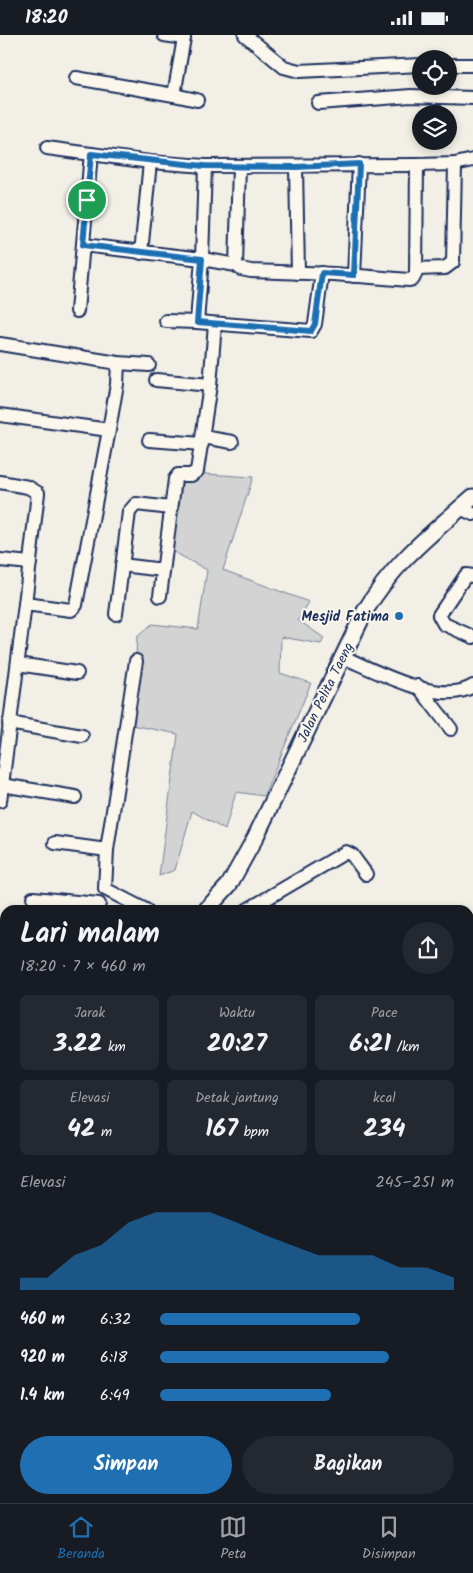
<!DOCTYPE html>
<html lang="id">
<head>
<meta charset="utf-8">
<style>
	body { margin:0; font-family:Kalam,sans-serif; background:#242831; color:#f1f3f6; height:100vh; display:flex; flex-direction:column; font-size:19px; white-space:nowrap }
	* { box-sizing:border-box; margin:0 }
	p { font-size:16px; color:#9ea1a6 }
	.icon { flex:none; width:28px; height:28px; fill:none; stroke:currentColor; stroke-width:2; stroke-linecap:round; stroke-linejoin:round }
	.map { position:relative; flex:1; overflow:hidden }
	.sheet { position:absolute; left:0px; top:870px; width:474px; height:599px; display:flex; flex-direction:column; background:#171b24; border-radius:15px 15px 0 0; box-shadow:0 2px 8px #0003 }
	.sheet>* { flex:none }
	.buttons { position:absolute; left:412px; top:15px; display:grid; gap:10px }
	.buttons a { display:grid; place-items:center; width:45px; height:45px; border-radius:50%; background:#171b24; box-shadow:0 2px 8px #0003; font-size:25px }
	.pin { position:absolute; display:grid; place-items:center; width:42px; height:42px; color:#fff; margin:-21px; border:2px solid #fff; border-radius:50%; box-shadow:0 1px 5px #0007 }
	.round { display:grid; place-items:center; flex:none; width:52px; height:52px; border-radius:26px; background:#242831 }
	.summary { display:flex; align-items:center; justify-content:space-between; height:85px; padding:0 20px }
	h1 { font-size:28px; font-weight:700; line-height:38px }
	.figures { display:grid; grid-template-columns:repeat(3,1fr); gap:8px; height:85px; padding:5px 20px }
	.figures div { display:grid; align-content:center; border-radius:8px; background:#242831; text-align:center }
	.figures b { font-size:25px; font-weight:700 }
	.figures small { font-size:14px; font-weight:400 }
	.figures p { font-size:14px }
	.chart { height:140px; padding:10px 20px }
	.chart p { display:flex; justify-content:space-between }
	.chart svg { width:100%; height:90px; margin-top:5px; fill:#1f6fb2; opacity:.7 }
	.action { display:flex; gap:10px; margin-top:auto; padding:10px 20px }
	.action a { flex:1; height:58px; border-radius:30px; background:#1f6fb2; color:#fff; font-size:20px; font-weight:700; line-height:58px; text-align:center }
	.action a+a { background:#242831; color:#f1f3f6 }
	ul { padding:0 20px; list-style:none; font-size:16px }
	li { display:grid; grid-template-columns:80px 60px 1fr; align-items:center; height:38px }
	li i { height:12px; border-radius:6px; background:#1f6fb2 }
	.status { display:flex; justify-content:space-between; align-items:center; height:35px; padding:0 25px; background:#171b24; direction:ltr }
	.status svg { height:14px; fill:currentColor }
	.dock { display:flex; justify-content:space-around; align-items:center; height:70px; border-top:1px solid #363941; background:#171b24; font-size:14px; color:#9ea1a6 }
	.dock a { display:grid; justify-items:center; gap:2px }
	.dock .on { color:#1f6fb2 }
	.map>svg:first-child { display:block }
</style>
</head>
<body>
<div class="status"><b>18:20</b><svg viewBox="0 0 49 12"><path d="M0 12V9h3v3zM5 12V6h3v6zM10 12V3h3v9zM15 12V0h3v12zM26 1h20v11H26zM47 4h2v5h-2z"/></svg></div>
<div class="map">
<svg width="473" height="1468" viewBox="0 0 473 1468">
	<rect width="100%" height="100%" fill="#f2efe6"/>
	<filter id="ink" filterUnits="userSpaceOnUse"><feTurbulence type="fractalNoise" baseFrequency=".02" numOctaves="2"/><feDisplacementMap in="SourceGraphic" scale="10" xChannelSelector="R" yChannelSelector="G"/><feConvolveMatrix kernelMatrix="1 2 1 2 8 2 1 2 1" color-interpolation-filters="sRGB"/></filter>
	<g filter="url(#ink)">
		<!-- green -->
		<path fill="#d2d3d2" stroke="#768198" d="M 176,437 L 253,442 L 223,535 L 309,567 L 298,585 L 324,603 L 321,609 L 281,602 L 280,638 L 311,648 L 264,761 L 236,757 L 225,795 L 192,776 L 175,835 L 159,841 L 178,699 L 132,690 L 137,602 L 152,589 L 198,594 L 207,535 L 168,514 Z"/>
		<!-- water -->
		<g fill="#a9adb7" stroke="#707b93">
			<path d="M 473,899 L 473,1300 L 469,1304 L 469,903 Z"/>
			<path d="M 5,1379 L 5,1464 L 306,1464 L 302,1468 L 0,1468 L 0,1383 Z"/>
		</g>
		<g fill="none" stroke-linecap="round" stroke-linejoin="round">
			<!-- minor casing -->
			<g stroke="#1b2f5e" stroke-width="16">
				<g id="minor">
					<path d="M 164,0 L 184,3 L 184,0"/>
					<path d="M 245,0 L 284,32 L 299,36 L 421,30"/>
					<path d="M 449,30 L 473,30"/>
					<path d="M 76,43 L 174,60 L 184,3"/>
					<path d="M 174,60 L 197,65"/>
					<path d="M 318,68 L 411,61 L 473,63"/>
					<path d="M 47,113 L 150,127 L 205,131 L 417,130 L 455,129 L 473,125"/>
					<path d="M 205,131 L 202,224 L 236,230 L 241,234 L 251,236 L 334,239 L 409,245 L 413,244 L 416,238 L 417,130"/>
					<path d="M 296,132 L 298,238"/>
					<path d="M 83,210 L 202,224 L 197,287 L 166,286"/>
					<path d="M 141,218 L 150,127"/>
					<path d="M 236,230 L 239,132"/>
					<path d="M 416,234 L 445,233 L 453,227 L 455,129"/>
					<path d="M 354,241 L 359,129"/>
					<path d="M 77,276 L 91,119"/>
					<path d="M 197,287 L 311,296 L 315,289 L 322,238"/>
					<path d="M 0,309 L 118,328 L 117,349 L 109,395"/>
					<path d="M 118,328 L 149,330"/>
					<path d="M 156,345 L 210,350"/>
					<path d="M 0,380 L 109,395 L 76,570 L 71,575 L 25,569 L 0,766"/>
					<path d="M 203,402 L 232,407"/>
					<path d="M 149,405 L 202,409"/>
					<path d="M 0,447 L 28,452 L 38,458 L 25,569"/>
					<path d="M 460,473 L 473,479"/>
					<path d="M 0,525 L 30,528"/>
					<path d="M 122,530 L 163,535"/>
					<path d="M 473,541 L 466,540 L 439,580 L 444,589 L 473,602"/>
					<path d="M 160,561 L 175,444 L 178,440 L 191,440 L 197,436 L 210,350 L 215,289"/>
					<path d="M 116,579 L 129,477 L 136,469 L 171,473"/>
					<path d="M 343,622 C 374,635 441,672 473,651"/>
					<path d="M 136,626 L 107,815 L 105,854 L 146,875"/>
					<path d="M 18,629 L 77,638"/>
					<path d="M 418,651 L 451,694"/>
					<path d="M 9,688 L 82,701"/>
					<path d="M 2,750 L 75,762"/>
					<path d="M 55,808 L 107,815"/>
					<path d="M 33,863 L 99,869"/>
					<path d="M 247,875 L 346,817 L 352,820 L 366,839"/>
				</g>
			</g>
			<!-- tertiary casing -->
			<g stroke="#1b2f5e" stroke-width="19">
				<g id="tertiary">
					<path d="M 206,875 L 229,850 L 255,803 L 365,576 C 394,527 431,499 473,462"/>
					<path d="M 0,1070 L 5,1065"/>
				</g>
			</g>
			<!-- minor -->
			<use href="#minor" stroke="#fbf7ec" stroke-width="12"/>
			<!-- tertiary -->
			<use href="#tertiary" stroke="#fbf7ec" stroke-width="15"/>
		</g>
	</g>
	<g fill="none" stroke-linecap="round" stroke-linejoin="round" filter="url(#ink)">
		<!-- route casing -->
		<g stroke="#fff" stroke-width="10">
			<path id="route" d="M 91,119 L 204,131 L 296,132 L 359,129 L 354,240 L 322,238 L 315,289 L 311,296 L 197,287 L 202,224 L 83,210 Z"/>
		</g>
		<!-- route -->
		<use href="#route" stroke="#1f6fb2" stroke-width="6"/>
	</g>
	<!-- markers -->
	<circle fill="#1f6fb2" stroke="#fbf7ec" stroke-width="2" cx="399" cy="581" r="5"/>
	<g text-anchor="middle" stroke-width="4" stroke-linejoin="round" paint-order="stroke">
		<!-- poi labels -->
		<g font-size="14" font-weight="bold" fill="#1b2f5e" stroke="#fbf7ec" text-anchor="end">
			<text x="389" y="586">Mesjid Fatima</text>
		</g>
		<!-- street labels -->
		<g font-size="14" fill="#1b2f5e" stroke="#fbf7ec">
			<text transform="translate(325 657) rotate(-64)" y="5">Jalan Pelita Taeng</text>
		</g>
	</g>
</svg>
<div class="buttons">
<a><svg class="icon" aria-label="locate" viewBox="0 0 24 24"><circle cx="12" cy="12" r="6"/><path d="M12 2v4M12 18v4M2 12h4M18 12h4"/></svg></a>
<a><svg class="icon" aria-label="layers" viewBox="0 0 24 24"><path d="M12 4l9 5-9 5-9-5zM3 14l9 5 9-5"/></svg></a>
</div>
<div class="pin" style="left:87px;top:165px;background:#1e9e55"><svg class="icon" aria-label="arrive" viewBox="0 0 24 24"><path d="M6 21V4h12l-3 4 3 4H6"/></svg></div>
<section class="sheet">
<div class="summary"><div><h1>Lari malam</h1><p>18:20 · 7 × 460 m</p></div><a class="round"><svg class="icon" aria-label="share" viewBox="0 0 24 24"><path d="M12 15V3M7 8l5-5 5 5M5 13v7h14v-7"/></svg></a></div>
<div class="figures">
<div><p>Jarak</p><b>3.22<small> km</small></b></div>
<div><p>Waktu</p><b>20:27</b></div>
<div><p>Pace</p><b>6:21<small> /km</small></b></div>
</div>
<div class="figures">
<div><p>Elevasi</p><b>42<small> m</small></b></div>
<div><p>Detak jantung</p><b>167<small> bpm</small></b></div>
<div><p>kcal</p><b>234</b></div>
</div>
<div class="chart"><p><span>Elevasi</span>245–251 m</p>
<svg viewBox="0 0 160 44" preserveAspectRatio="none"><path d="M0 44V38L10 38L20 27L30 22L40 11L50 6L60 6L70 6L80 11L90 17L100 22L110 27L120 27L130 27L140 33L150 33L160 38V44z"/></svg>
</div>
<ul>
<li><b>460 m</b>6:32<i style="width:68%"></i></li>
<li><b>920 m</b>6:18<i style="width:78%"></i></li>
<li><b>1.4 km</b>6:49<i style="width:58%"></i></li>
</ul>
<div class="action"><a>Simpan</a><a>Bagikan</a></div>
</section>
</div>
<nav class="dock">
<a class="on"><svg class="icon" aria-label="home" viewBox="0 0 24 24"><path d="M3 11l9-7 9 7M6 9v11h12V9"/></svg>Beranda</a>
<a><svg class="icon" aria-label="map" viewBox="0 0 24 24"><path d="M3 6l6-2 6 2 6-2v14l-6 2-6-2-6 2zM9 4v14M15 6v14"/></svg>Peta</a>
<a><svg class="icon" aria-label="saved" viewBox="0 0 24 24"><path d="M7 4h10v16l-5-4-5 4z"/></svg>Disimpan</a>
</nav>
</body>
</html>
